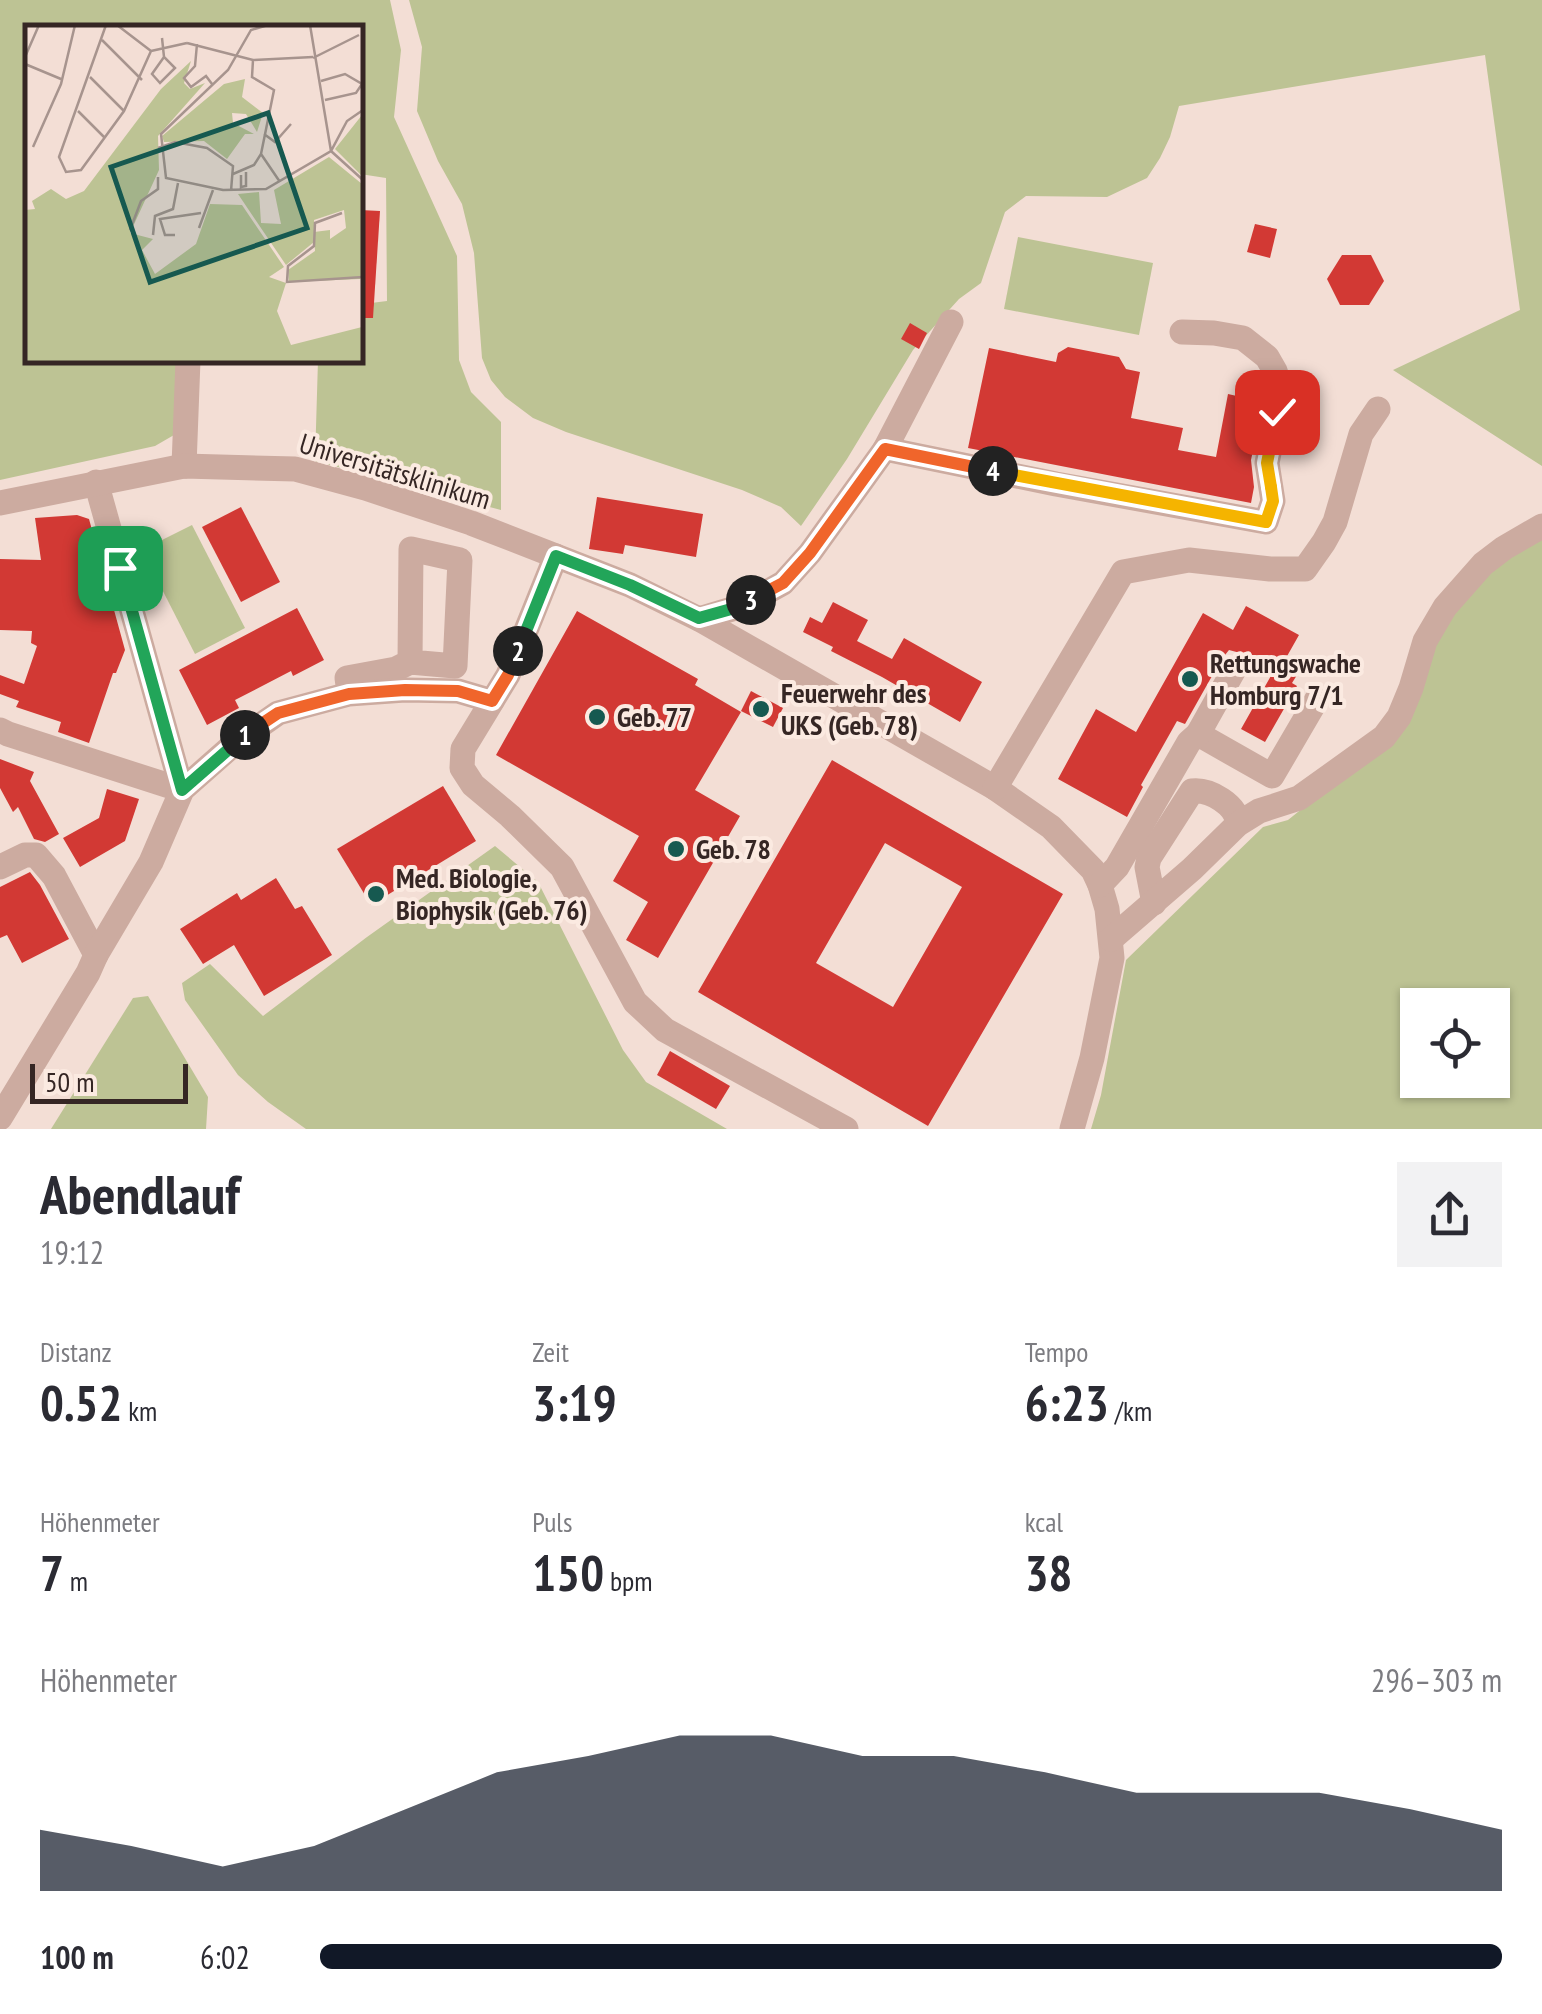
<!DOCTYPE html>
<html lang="de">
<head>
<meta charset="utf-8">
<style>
	body { margin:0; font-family:"PT Sans Narrow",sans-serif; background:#f2f2f3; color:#2b2b33; height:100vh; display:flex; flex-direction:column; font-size:38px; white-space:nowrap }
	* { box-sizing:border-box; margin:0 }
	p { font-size:32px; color:#7c7c81 }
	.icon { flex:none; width:55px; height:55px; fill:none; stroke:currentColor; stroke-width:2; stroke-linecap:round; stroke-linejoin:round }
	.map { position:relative; height:1129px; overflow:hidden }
	.sheet { display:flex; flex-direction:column; background:#fff; flex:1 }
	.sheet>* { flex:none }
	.buttons { position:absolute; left:1400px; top:988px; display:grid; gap:20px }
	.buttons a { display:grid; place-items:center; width:110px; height:110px; border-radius:0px; background:#fff; box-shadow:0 2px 8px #0004; font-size:50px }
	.scale { position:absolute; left:30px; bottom:25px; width:158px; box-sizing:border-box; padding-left:10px; border:5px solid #352624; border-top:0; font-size:28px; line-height:35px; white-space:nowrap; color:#352624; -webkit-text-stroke:8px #fbeae1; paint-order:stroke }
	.pin { position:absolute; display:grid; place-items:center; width:85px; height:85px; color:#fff; margin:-42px; border-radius:20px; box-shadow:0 5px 15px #0006 }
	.km { position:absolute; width:50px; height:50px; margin:-25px; border-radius:50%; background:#222; color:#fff; font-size:28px; line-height:50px; text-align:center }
	.round { display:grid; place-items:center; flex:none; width:105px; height:105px; border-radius:0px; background:#f2f2f3 }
	.overview { display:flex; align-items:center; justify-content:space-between; height:170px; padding:0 40px }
	h1 { font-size:55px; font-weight:600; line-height:75px }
	.stats { display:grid; grid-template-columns:repeat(3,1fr); gap:15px; height:170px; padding:10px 40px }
	.stats div { display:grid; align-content:center }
	.stats b { font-size:50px; font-weight:600 }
	.stats small { font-size:28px; font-weight:400 }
	.stats p { font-size:28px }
	.chart { height:280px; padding:20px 40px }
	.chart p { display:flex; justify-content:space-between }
	.chart svg { width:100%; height:180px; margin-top:10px; fill:#111827; opacity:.7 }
	ul { padding:0 40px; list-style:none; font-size:32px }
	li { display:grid; grid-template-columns:160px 120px 1fr; align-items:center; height:75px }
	li i { height:25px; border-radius:12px; background:#111827 }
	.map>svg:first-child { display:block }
</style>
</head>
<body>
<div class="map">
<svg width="1542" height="1129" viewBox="0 0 1542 1129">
	<rect width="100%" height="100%" fill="#f3ded5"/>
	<!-- green -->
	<g fill="#bdc394" fill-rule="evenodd">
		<path d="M 0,0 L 390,0 L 401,50 L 394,117 L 457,256 L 459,360 L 471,392 L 501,422 L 501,510 L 315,461 L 318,360 L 360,360 L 360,352 L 363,351 L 363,304 L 387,301 L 386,178 L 360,174 L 360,28 L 28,28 L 28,360 L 183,360 L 174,435 L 155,446 L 0,480 Z"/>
		<path d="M 409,0 L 1542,0 L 1542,466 L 1393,370 L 1520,310 L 1485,55 L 1179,106 L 1170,137 L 1160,158 L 1147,178 L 1107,197 L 1026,196 L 1005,212 L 981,283 L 959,299 L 913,350 L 847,459 L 801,526 L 781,507 L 742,490 L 566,432 L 533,418 L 505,397 L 491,380 L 482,358 L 474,253 L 462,204 L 438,161 L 417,111 L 422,47 Z"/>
		<path d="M 1018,237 L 1153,263 L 1139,335 L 1004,309 Z"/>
		<path d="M 192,525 L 245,628 L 195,654 L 142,550 Z"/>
		<path d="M 1542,538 L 1542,1129 L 1091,1129 L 1101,1095 L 1126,960 L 1263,827 L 1288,820 L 1379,747 L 1450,616 L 1501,562 ZM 1418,1005 L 1492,1005 L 1492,1080 L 1418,1080 Z"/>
		<path d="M 495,846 L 538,882 L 623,1050 L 646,1082 L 727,1129 L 306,1129 L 268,1102 L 238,1075 L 185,1000 L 182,983 L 210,964 L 263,1016 L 367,937 Z"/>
		<path d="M 148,996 L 208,1097 L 206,1129 L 51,1129 L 133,998 Z"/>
	</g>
	<!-- building -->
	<g fill="#d23934" fill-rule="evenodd">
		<path d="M 360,210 L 380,211 L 373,318 L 360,318 Z"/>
		<path d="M 1255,224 L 1277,229 L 1270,258 L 1247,252 Z"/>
		<path d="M 1342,255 L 1371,255 L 1384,281 L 1369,305 L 1340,305 L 1327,279 Z"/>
		<path d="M 910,323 L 927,333 L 919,349 L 901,339 Z"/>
		<path d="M 1068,347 L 1119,357 L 1126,369 L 1140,372 L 1131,418 L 1183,428 L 1178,450 L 1216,457 L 1228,394 L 1263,402 L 1251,460 L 1254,487 L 1251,503 L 968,448 L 989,348 L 1056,362 L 1058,353 Z"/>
		<path d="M 597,497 L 703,514 L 696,557 L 625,545 L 623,554 L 589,549 Z"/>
		<path d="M 241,507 L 280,582 L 241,602 L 202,527 Z"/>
		<path d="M 77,515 L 89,519 L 125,650 L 116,673 L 113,673 L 89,743 L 58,732 L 61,722 L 16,707 L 19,701 L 0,694 L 0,675 L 24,684 L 37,646 L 31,643 L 32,631 L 0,630 L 0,559 L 41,560 L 35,518 Z"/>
		<path d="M 833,602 L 868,620 L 857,641 L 892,659 L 904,638 L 982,682 L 960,722 L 882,677 L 831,651 L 833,647 L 803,632 L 810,617 L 822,623 Z"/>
		<path d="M 1246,606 L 1299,635 L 1286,658 L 1302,667 L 1292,683 L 1297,686 L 1265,742 L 1241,729 L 1272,674 L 1250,661 L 1244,654 L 1229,650 L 1221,660 L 1185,724 L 1177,721 L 1141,785 L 1143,787 L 1127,817 L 1058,779 L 1096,709 L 1136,732 L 1203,613 L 1233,630 Z"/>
		<path d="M 297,608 L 324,660 L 293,676 L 291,671 L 235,700 L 239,708 L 207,725 L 179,670 Z"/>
		<path d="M 577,611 L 698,679 L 695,685 L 741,712 L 695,790 L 740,816 L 658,958 L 626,940 L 648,902 L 613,881 L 639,836 L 496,755 Z"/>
		<path d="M 751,691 L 783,708 L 773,727 L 741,711 Z"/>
		<path d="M 0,759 L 34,772 L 30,781 L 59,834 L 45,842 L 34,839 L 18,807 L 13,812 L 0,788 Z"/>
		<path d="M 832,760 L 1063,894 L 928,1126 L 698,992 ZM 885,843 L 962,887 L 893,1007 L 816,963 Z"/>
		<path d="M 443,786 L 476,841 L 371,905 L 337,849 Z"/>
		<path d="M 107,789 L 139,799 L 125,841 L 80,867 L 63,838 L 99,818 Z"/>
		<path d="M 30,872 L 40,885 L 69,939 L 22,963 L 7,935 L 0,938 L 0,887 Z"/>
		<path d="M 276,878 L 295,909 L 302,906 L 332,955 L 264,996 L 234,945 L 203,964 L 180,929 L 237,893 L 241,900 Z"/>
		<path d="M 670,1051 L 730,1086 L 716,1109 L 657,1075 Z"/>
	</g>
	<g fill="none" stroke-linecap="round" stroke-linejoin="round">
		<!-- minor -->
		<g stroke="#ccaba0" stroke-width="25">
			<path d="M 885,449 L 1056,484 L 1266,522 L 1273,501 L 1267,463 L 1280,398 L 1279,383 L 1275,371 L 1267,357 L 1243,338 L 1214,333 L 1182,332"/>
			<path d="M 184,466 L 188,360"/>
			<path d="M 96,482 L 182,790"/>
			<path d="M 0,503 L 184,466 L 295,469 L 365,488 L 471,523 L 630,585 L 699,619 L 995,788 L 1051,827 L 1093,870 L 1100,885 L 1107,909 L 1112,958 L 1092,1058 L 1072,1129"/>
			<path d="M 556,556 L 508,675 L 463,749 L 462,768 L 473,785 L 510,816 L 562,867 L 635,1002 L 665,1030 L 846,1129"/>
			<path d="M 699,619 L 742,606 L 783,583 L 810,553 L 885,449 L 951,322"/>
			<path d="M 349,692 L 347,678 L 396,669 L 410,662 L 411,549 L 460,560 L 455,666 L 410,662"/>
			<path d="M 0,730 L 8,734 L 182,790"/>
			<path d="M 1198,734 L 1272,776 L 1317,699"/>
			<path d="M 995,788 L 1123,572 L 1189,560 L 1270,569 L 1305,569 L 1324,542 L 1335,522 L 1361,434 L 1378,409"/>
			<path d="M 0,867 L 25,855 L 36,855 L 54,876 L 96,955"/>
			<path d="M 1100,885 L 1117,867 L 1189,742 L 1198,734 L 1235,668"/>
			<path d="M 1154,903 L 1147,867 L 1149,858 L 1192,791 C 1210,789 1237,805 1238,824"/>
			<path d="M 1111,939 L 1192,869 L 1238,824 L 1259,811 L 1299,798 L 1384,737 L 1399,717 L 1411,688 L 1425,641 L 1445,607 L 1483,564 L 1504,548 L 1542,526"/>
			<path d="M 0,1118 L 88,973 L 96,955 L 151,862 L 182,790 L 234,744 L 278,713 L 349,694 L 405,690 L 458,691 L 492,701"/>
		</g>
	</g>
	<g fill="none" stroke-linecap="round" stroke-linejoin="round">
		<!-- split-1 casing -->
		<g stroke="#fff" stroke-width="20">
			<path id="split-1" d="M 120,568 L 182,790 L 245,735"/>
		</g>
		<!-- split-2 casing -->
		<g stroke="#fff" stroke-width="20">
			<path id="split-2" d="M 245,735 L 278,713 L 349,694 L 405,690 L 458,691 L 492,701 L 508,675 L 518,651"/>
		</g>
		<!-- split-3 casing -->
		<g stroke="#fff" stroke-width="20">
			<path id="split-3" d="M 518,651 L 556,556 L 630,585 L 699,618 L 742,606 L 751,600"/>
		</g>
		<!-- split-4 casing -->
		<g stroke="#fff" stroke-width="20">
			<path id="split-4" d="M 751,600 L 783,583 L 810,553 L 885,449 L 993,471"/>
		</g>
		<!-- split-5 casing -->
		<g stroke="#fff" stroke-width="20">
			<path id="split-5" d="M 993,471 L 1266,522 L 1273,501 L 1271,487"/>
		</g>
		<!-- split-6 casing -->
		<g stroke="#fff" stroke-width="20">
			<path id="split-6" d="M 1271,487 L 1267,463 L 1277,412"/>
		</g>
		<!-- split-1 -->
		<use href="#split-1" stroke="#22a559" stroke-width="12"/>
		<!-- split-2 -->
		<use href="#split-2" stroke="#f0652b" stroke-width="12"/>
		<!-- split-3 -->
		<use href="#split-3" stroke="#22a559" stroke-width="12"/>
		<!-- split-4 -->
		<use href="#split-4" stroke="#f0652b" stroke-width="12"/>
		<!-- split-5 -->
		<use href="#split-5" stroke="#f5b400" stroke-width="12"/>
		<!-- split-6 -->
		<use href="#split-6" stroke="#f5b400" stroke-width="12"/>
	</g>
	<!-- markers -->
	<g fill="#165950" stroke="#fbeae1" stroke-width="4">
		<circle cx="1190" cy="679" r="10"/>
		<circle cx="761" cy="709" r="10"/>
		<circle cx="597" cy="717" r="10"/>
		<circle cx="676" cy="849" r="10"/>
		<circle cx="376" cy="894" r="10"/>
	</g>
	<g text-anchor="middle" stroke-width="8" stroke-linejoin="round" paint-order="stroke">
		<!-- street labels -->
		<g font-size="28" fill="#352624" stroke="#fbeae1">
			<text transform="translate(395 471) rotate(17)" y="10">Universitätsklinikum</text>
		</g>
		<!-- poi labels -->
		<g font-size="28" font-weight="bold" fill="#352624" stroke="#fbeae1" text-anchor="start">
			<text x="1210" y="673">Rettungswache<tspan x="1210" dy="32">Homburg 7/1</tspan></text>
			<text x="781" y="703">Feuerwehr des<tspan x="781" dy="32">UKS (Geb. 78)</tspan></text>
			<text x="617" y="727">Geb. 77</text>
			<text x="696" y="859">Geb. 78</text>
			<text x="396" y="888">Med. Biologie,<tspan x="396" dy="32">Biophysik (Geb. 76)</tspan></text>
		</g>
	</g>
	<!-- overview -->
	<g transform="translate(25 25)">
		<rect width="338" height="338" fill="#f3ded5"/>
		<path d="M 166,36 L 159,58 L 165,64 L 180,58 L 133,111 L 134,145 L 105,208 L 128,214 L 117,225 L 130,249 L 171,219 L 185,179 L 217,180 L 259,242 L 244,252 L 261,258 L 252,286 L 266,320 L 337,302 L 337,337 L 0,337 L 0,185 L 10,184 L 7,176 L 26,164 L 41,174 L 59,166 L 136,64 ZM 220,54 L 217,72 L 238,88 L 232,107 L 221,89 L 207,88 L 208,98 L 229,109 L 220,109 L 202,134 L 179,116 L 139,117 L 137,111 L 199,59 ZM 337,90 L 337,151 L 310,124 ZM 304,132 L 337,159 L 338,247 L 335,254 L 264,257 L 263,245 L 290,226 L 289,207 L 305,205 L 305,214 L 321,203 L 319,185 L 289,195 L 289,217 L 261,240 L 213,169 L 234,167 L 236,198 L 256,199 L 249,165 Z" fill="#bdc394"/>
		<path fill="none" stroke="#a7948e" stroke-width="2.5" d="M 81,0 L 34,132 L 41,147 L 56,145 L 99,86 L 126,26M 92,0 L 126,26M 243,0 L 226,5 L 203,45 L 136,109 L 141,153 L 198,165 L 241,164 L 306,126 L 322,96 L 338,85M 285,0 L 306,126 L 338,155M 137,13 L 139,32 L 150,43 L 135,58 L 127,49 L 139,32M 77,15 L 117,55M 162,18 L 228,35 L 288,32M 172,19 L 170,41 L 159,53 L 166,62 L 181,51 L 187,59M 126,26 L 162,18M 0,32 L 14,0M 288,33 L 334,10M 0,39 L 36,54M 65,52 L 99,86M 296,56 L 320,49 L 337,59 L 331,68 L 300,75M 53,86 L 80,113M 239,109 L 250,117 L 266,99M 8,122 L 36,59 L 50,0M 133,123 L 150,117 L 182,123 L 208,141 L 206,166M 236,129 L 255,157M 208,149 L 229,140 L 236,129 L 249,65 L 227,52 L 228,35M 216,150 L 216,162 L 221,161 L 221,147M 317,188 L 290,198 L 289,221 L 263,241 L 262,257 L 338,252M 174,203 L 188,165M 105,205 L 116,176 L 133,164 L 133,152M 128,210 L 130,191 L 148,184 L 153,158M 150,210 L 140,210 L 135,194 L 176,188"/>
		<path fill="#165950" fill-opacity="0.15" stroke="#165950" stroke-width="5" d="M 243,88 L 282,203 L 125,257 L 86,142 Z"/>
		<rect width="338" height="338" fill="none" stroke="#352624" stroke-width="5"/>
	</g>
</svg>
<div class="buttons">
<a><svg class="icon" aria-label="locate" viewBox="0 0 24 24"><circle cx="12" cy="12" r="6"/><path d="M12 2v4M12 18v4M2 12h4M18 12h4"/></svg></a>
</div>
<div class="scale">50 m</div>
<div class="pin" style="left:120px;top:568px;background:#1e9e55"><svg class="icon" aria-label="arrive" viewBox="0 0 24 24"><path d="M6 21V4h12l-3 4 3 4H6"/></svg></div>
<div class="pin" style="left:1277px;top:412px;background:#d93025"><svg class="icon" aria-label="check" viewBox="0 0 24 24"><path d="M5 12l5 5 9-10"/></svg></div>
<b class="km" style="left:245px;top:735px">1</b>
<b class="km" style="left:518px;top:651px">2</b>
<b class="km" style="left:751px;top:600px">3</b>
<b class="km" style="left:993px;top:471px">4</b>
</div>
<section class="sheet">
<div class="overview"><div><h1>Abendlauf</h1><p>19:12</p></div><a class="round"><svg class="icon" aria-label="share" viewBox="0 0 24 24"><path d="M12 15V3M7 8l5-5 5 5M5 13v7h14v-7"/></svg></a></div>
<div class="stats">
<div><p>Distanz</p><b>0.52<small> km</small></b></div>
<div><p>Zeit</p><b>3:19</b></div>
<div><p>Tempo</p><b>6:23<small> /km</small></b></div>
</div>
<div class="stats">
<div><p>Höhenmeter</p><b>7<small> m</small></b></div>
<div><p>Puls</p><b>150<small> bpm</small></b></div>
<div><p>kcal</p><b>38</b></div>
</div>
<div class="chart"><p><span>Höhenmeter</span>296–303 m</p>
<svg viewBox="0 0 160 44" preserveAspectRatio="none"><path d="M0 44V29L10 33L20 38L30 33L40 24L50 15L60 11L70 6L80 6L90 11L100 11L110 15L120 20L130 20L140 20L150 24L160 29V44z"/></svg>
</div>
<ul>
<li><b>100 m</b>6:02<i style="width:100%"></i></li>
</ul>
</section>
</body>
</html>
